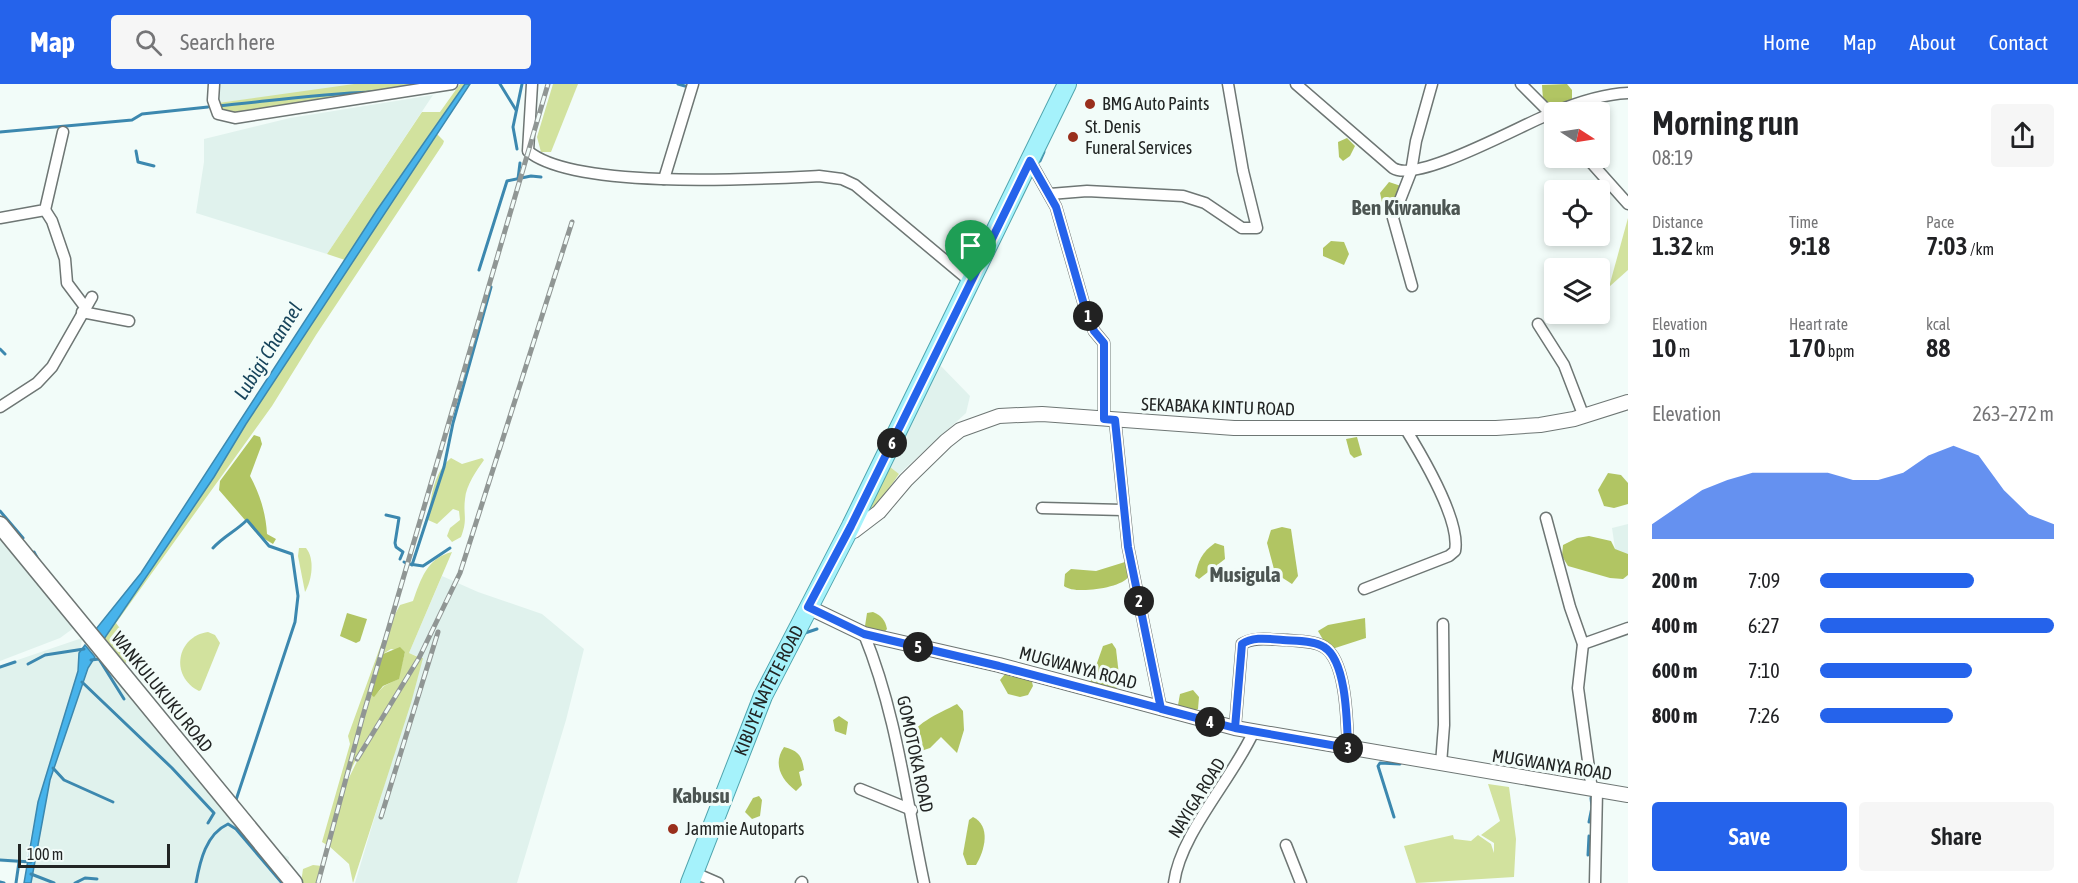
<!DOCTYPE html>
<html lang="en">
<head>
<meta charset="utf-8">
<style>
	body { margin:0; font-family:"Asap Condensed",sans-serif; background:#f6f6f6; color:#202124; height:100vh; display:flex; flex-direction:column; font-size:22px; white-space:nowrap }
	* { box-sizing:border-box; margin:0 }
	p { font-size:20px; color:#757577 }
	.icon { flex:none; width:33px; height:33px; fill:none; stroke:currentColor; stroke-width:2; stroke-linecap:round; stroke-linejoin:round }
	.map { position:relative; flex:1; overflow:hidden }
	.details { display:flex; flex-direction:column; background:#fff; width:450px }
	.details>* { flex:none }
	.needle { width:39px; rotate:102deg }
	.tools { position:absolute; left:1544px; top:18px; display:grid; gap:12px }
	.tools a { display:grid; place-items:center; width:66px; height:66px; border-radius:6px; background:#fff; box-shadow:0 3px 9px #0003; font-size:30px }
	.scale { position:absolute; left:18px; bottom:15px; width:152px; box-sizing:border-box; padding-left:6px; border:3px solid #222524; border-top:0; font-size:16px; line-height:21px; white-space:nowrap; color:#222524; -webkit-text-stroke:4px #f2fcf9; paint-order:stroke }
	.pin { position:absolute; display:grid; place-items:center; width:51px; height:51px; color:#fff; margin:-62px -26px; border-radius:50% 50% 50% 0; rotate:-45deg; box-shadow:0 0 6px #0007 }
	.pin .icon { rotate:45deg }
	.km { position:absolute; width:30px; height:30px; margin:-15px; border-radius:50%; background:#222; color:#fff; font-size:16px; line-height:30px; text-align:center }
	.round { display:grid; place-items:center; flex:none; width:63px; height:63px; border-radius:6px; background:#f6f6f6 }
	.head { display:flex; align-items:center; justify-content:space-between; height:102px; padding:0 24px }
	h1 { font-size:33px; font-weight:600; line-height:45px }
	.metrics { display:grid; grid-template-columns:repeat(3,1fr); gap:9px; height:102px; padding:6px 24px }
	.metrics div { display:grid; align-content:center }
	.metrics b { font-size:26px; font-weight:600 }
	.metrics small { font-size:16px; font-weight:400 }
	.metrics p { font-size:16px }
	.chart { height:168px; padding:12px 24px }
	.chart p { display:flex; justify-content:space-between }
	.chart svg { width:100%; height:108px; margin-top:6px; fill:#2563eb; opacity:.7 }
	.button { display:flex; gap:12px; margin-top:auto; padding:12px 24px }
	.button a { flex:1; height:69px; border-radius:6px; background:#2563eb; color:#fff; font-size:24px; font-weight:600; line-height:69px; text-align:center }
	.button a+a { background:#f6f6f6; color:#202124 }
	ul { padding:0 24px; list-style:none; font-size:20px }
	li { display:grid; grid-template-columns:96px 72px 1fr; align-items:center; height:45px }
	li i { height:15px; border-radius:8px; background:#2563eb }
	header { display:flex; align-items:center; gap:36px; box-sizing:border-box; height:84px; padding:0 30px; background:#2563eb; color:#fff }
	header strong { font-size:28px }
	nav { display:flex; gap:33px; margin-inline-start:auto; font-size:21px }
	.search { width:420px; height:54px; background:#f6f6f6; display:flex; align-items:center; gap:15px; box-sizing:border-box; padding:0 21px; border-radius:6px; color:#757577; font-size:22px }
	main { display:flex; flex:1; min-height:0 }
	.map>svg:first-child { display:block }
</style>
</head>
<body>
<header>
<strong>Map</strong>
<div class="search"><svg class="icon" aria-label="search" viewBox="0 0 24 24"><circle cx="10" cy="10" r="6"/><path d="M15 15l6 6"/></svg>Search here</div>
<nav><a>Home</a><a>Map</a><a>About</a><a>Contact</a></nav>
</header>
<main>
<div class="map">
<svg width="1628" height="799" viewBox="0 0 1628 799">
	<rect width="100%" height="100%" fill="#f2fcf9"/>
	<!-- built -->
	<g fill="#e0f2ed">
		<path d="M 218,0 L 367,0 L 218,19 Z"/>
		<path d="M 433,11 L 327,170 L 196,129 L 204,78 L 204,55 L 290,34 Z"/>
		<path d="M 937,278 L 970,312 L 966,329 L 899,390 L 890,383 Z"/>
		<path d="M 1628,440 L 1628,474 L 1616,471 L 1612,444 Z"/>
		<path d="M 0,454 L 75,543 L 60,554 L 0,577 Z"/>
		<path d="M 442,492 L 478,508 L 542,530 L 584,565 L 566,636 L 517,799 L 355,799 L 422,574 L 409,569 Z"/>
		<path d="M 82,554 L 78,587 L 38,718 L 25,780 L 0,778 L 0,582 Z"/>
		<path d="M 97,569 L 187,683 L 235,737 L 279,769 L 289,773 L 287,799 L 31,799 L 50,696 L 88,584 Z"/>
	</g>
	<!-- green -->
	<g fill="#d2e29e">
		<path d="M 354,0 L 438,0 L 230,31 L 220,26 L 218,19 Z"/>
		<path d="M 460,0 L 465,0 L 345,176 L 327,170 L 422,28 L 440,28 Z"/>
		<path d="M 553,0 L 578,0 L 551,68 L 541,68 L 537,53 Z"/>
		<path d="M 437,50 L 444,57 L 443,60 L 316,251 L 272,322 L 116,539 L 139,570 L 121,582 L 102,558 L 214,393 L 246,340 Z"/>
		<path d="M 1628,134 L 1628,186 L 1609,203 Z"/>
		<path d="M 451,374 L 462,380 L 482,374 L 484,376 C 477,386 466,401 465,415 C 463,431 468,435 461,453 L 452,458 L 447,452 L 450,444 L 460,436 L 459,427 L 453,425 L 437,440 L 428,436 C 431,414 433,389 451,374 Z"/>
		<path d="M 890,383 L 899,390 L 870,432 L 863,435 Z"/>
		<path d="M 299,464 L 306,464 C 315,475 312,496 305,508 L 298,472 Z"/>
		<path d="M 452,468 L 409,569 L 418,573 L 363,661 L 345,698 L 370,612 L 374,612 L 384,602 L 398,595 L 405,568 L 391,565 L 383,570 L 392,536 L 400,521 L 413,517 C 421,495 427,474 452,468 Z"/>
		<path d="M 208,548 L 215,551 L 220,559 L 201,606 L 199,607 C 169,592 177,552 208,548 Z"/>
		<path d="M 383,555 L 385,556 L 327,761 L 322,758 L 350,660 L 348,652 Z"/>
		<path d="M 419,574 L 423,574 L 411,619 L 353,799 L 349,780 L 329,762 L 344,704 L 365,661 Z"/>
		<path d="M 146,579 L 184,632 L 182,635 L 140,584 Z"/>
		<path d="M 1488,700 L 1509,703 L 1516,755 L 1514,793 L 1416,799 L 1404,762 L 1453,751 L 1454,755 L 1471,757 L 1478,751 L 1491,760 L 1494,769 L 1494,759 L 1481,751 L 1500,737 Z"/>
		<path d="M 313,781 L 322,782 L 317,799 L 301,799 L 303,785 Z"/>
	</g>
	<!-- forest -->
	<g fill="#b1c563">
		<path d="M 1567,0 L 1572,6 L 1572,15 L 1549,25 L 1543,16 L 1542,1 Z"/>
		<path d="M 1347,54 L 1355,62 L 1350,72 L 1343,77 L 1339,73 L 1338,58 Z"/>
		<path d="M 1389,98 L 1401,102 L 1391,122 L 1382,118 L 1380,109 Z"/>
		<path d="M 1331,157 L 1344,158 L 1349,170 L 1344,181 L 1323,172 L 1323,164 Z"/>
		<path d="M 254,351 L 260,353 L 262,360 L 250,392 C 260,410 266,430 267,450 L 276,455 L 273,460 L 258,451 L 219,406 L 220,397 Z"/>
		<path d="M 1357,353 L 1362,371 L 1354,374 L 1350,370 L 1346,355 Z"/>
		<path d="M 1608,389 L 1621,391 L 1628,399 L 1628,420 L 1614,424 L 1604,422 L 1598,406 Z"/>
		<path d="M 1282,443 L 1291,445 L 1298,492 L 1292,500 L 1275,489 L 1267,459 L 1271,446 Z"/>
		<path d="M 1589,452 L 1611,457 L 1615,465 L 1628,470 L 1628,491 L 1623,495 L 1610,494 L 1568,482 L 1562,472 L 1563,461 L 1577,454 Z"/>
		<path d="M 1215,459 L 1224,462 L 1225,475 L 1199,495 L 1195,492 C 1198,477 1202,468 1215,459 Z"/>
		<path d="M 1125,478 L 1128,483 L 1128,493 C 1122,504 1074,511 1064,502 L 1065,490 L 1071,485 L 1096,487 Z"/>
		<path d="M 873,528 C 882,532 885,536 887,545 L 882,551 L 872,550 L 865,542 L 867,529 Z"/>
		<path d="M 347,529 L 367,535 L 360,557 L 356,559 L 340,552 Z"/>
		<path d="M 1365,534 L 1366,554 L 1329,566 L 1318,547 L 1328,541 Z"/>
		<path d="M 1112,559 L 1116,565 L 1120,600 L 1114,607 L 1090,599 L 1103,562 Z"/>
		<path d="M 400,563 L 405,568 L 399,595 L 383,602 L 374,613 L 371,611 L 383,570 Z"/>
		<path d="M 1023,588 L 1030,590 L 1033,602 L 1028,611 L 1020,613 L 1008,610 L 1000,596 L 1005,590 L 1012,593 Z"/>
		<path d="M 1193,606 L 1199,613 L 1198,625 L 1191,628 L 1178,621 L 1180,610 Z"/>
		<path d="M 957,620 L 963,627 L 964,646 L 957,669 L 941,653 L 930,664 L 915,669 L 907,662 C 911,639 939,630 957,620 Z"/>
		<path d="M 839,632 L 848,638 L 846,651 L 835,647 L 833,636 Z"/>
		<path d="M 784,663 C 799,667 802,672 804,686 L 799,688 L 802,701 L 796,707 C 780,695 773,679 784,663 Z"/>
		<path d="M 759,712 L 762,716 L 760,732 L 752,735 L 745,728 L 753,714 Z"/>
		<path d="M 973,733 C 991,742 985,766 976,781 L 967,781 L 963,770 L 969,736 Z"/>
	</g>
	<!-- water -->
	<g fill="#47b3eb" stroke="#3c88af" stroke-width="1.5">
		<path d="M 465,0 L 470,0 L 246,340 L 214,393 L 102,558 L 96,545 L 141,489 L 377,126 Z"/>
		<path d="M 85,561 L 95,573 L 88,584 L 50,696 L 31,799 L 24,799 L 38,718 L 78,587 L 79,569 Z"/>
	</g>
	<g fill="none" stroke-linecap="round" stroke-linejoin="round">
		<!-- stream -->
		<g stroke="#3c88af" stroke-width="3">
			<path d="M 500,0 L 516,26"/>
			<path d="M 678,0 L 685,2"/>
			<path d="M 218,22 C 269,17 319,10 371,8"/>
			<path d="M 0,48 L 132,36 L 142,30 L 208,23"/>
			<path d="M 517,65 L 513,43 L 522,0"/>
			<path d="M 136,67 L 138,78 L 154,82"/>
			<path d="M 1040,77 L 1044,68"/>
			<path d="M 518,95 L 520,79"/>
			<path d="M 479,186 L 507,97 L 531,92 L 541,93"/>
			<path d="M 0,265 L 5,270"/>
			<path d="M 0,427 L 23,454"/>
			<path d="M 386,431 L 399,434 L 395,459 L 396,463 L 403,468 L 400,475"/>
			<path d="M 213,464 C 224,452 236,447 247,436 L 269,462 L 292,470 L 298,512 L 295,538 L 235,719"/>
			<path d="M 34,468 L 39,477"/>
			<path d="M 404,478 L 406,479"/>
			<path d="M 409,480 L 423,482 L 450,464"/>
			<path d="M 412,481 L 444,383 L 453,339 L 491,203"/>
			<path d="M 805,549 L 817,545"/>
			<path d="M 91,576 L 99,575 L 124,615"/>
			<path d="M 28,580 L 45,571 L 84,565"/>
			<path d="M 0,583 L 15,578"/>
			<path d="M 82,598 L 172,684 L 214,729 L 208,739"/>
			<path d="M 53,684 L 64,696 L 113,718"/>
			<path d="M 1394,733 L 1378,682 L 1380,679 L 1400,680"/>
			<path d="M 1589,738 L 1592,723 L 1591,714"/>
			<path d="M 1588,771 L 1589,752"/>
			<path d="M 0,776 L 31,778"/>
			<path d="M 31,790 L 54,799"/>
			<path d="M 0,798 L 4,799"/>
			<path d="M 16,799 L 19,778"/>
			<path d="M 75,799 L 85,794 L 97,795"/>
			<path d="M 196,799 C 200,777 206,750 228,740 L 236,745 L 282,799"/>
		</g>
		<!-- minor casing -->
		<g stroke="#6e7674" stroke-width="13">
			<g id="minor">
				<path d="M 214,0 L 213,16 L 218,30 L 235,34 L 452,0"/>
				<path d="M 532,0 L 528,67 C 574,106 758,95 819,92 L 842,95 L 855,101 L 971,198"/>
				<path d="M 1296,0 L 1393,84 C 1417,100 1523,40 1552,29 C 1576,19 1602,10 1628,9"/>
				<path d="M 1521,0 L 1554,33"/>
				<path d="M 1587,74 L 1628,120"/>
				<path d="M 1030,77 L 1056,123 L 1085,224 L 1094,247 L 1104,259 L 1104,335"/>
				<path d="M 664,95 L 693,0"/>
				<path d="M 1050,110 L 1087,107 L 1183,112 L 1205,119 L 1242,144 L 1257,144 L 1243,87 L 1228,0"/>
				<path d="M 45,126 L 52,137 L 65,175 L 67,199 L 85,223"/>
				<path d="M 0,134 L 45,126 L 63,48"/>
				<path d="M 1412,202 L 1393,134 L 1411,88 L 1416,57 L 1432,0"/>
				<path d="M 82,228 L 129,237"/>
				<path d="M 1538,240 L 1564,281 L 1584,333"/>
				<path d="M 0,323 L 37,299 L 52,283 L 92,213"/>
				<path d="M 1115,336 L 1128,463 L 1161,625"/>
				<path d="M 1042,424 L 1123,426"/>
				<path d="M 1546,434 L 1570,523 L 1583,560 L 1578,604 L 1592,706"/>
				<path d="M 1364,505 L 1449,472 L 1455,467 C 1461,437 1421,370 1405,344"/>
				<path d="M 864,550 C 897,631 906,715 924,799"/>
				<path d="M 1583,560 L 1628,544"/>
				<path d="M 1235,644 L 1242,560 C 1254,552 1273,556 1287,556 C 1298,557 1315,557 1324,563 C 1347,577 1347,640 1348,664"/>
				<path d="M 1441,680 L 1444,641 L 1443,540"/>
				<path d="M 860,705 L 912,726"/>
				<path d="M 1286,761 L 1301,799"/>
				<path d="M 695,789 L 718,799"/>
				<path d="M 801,799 L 802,798"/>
				<path d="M 1174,799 C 1180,750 1233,694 1254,647"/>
				<path d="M 1595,799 L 1597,707"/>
			</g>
		</g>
		<!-- tertiary casing -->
		<g stroke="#6e7674" stroke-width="16">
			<g id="tertiary">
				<path d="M 851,442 L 854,447 L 879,428 L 906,396 L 946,357 L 960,346 L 999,332 L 1042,330 L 1234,344 L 1496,344 L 1540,341 L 1574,335 L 1628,318"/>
				<path d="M 808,523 L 864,550 L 999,581 L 1235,644 L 1628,711"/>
			</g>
		</g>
		<!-- secondary casing -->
		<g stroke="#6e7674" stroke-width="19">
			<path id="secondary" d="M 0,441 L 294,799"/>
		</g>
		<!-- primary casing -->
		<g stroke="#50a5ae" stroke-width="20">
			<g id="primary">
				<path id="s1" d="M 690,799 L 763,612 L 851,442 L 1067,0"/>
			</g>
		</g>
		<!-- minor -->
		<use href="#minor" stroke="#fff" stroke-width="10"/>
		<!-- tertiary -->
		<use href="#tertiary" stroke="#fff" stroke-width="14"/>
		<!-- secondary -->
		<use href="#secondary" stroke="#fff" stroke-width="16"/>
		<!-- primary -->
		<use href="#primary" stroke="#a5f2fb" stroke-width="18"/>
		<!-- rail casing -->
		<g stroke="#909694" stroke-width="5">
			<g id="rail">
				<path d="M 357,675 L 419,574 L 460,489 L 572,138"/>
				<path d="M 381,733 L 438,548"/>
				<path d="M 318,799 L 362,635 L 548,0"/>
			</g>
		</g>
		<!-- rail -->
		<use href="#rail" stroke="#f2fcf9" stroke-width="3" stroke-dasharray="9" stroke-linecap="butt"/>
	</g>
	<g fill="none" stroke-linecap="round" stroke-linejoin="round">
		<!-- route casing -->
		<g stroke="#fff" stroke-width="12">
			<path id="route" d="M 971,198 L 1030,77 L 1056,123 L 1085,224 L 1094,247 L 1104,259 L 1104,335 L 1115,336 L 1128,463 L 1161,625 L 1235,644 L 1348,664 C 1347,640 1347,577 1324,563 C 1314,556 1294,557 1283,556 C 1269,555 1253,552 1242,560 L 1235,644 L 999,582 L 864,550 L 808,523 L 851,442 L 971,198"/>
		</g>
		<!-- route -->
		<use href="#route" stroke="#2563eb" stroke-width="8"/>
	</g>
	<!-- markers -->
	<g fill="#992f1c" stroke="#f2fcf9" stroke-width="2">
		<circle cx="1090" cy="20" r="6"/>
		<circle cx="1073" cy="53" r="6"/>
		<circle cx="673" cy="745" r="6"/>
	</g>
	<g text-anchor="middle" stroke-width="6" stroke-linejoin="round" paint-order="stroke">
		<!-- poi labels -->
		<g font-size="18" fill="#222524" stroke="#f2fcf9" text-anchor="start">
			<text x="1102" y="26">BMG Auto Paints</text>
			<text x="1085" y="49">St. Denis<tspan x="1085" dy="21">Funeral Services</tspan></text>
			<text x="685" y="751">Jammie Autoparts</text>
		</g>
		<!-- street labels -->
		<g font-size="18" fill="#222524" stroke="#f2fcf9">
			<text transform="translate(1218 323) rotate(2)" y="6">SEKABAKA KINTU ROAD</text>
			<text transform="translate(1078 584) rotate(15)" y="6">MUGWANYA ROAD</text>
			<text dy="6" stroke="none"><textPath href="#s1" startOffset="208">KIBUYE NATETE ROAD</textPath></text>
			<text transform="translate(162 608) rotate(51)" y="6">WANKULUKUKU ROAD</text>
			<text transform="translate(915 670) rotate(78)" y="6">GOMOTOKA ROAD</text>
			<text transform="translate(1552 681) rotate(9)" y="6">MUGWANYA ROAD</text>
			<text transform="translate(1197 714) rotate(-58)" y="6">NAYIGA ROAD</text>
		</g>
		<!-- water labels -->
		<g font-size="20" font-style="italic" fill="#17445b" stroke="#f2fcf9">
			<text transform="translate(268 267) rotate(-58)" y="7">Lubigi Channel</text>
		</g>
		<!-- quarter labels -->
		<g font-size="21" font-weight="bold" fill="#4c5552" stroke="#f2fcf9">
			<text x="1406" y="131">Ben Kiwanuka</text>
			<text x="1245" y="498">Musigula</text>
			<text x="701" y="719">Kabusu</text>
		</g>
	</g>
</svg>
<div class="tools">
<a><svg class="needle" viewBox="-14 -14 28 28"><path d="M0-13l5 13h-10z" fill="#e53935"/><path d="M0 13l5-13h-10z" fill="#757577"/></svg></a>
<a><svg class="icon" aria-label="locate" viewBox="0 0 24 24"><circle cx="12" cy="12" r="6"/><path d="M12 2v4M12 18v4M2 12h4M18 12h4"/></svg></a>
<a><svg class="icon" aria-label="layers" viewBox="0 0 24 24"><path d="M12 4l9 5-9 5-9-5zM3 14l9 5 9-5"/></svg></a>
</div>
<div class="scale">100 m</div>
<div class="pin" style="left:971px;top:198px;background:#1e9e55"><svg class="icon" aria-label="arrive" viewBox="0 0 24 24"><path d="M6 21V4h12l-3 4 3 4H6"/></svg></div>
<b class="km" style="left:1088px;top:232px">1</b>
<b class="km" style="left:1139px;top:517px">2</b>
<b class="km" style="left:1348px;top:664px">3</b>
<b class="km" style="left:1210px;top:638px">4</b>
<b class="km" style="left:918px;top:563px">5</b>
<b class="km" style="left:892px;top:359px">6</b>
</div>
<section class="details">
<div class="head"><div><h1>Morning run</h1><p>08:19</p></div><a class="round"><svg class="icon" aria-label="share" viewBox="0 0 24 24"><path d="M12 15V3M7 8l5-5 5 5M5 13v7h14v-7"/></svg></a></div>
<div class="metrics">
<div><p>Distance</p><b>1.32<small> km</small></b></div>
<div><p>Time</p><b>9:18</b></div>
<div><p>Pace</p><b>7:03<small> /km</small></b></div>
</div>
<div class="metrics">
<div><p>Elevation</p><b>10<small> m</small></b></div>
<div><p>Heart rate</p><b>170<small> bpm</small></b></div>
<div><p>kcal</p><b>88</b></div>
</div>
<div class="chart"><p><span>Elevation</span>263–272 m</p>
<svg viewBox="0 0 160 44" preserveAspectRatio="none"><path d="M0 44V38L10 31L20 24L30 20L40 17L50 17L60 17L70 17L80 20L90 20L100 17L110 10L120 6L130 10L140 24L150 34L160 38V44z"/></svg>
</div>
<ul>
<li><b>200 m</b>7:09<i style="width:66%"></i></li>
<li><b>400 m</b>6:27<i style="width:100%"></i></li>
<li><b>600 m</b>7:10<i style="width:65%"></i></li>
<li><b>800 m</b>7:26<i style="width:57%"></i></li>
</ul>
<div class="button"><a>Save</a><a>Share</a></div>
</section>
</main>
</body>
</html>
